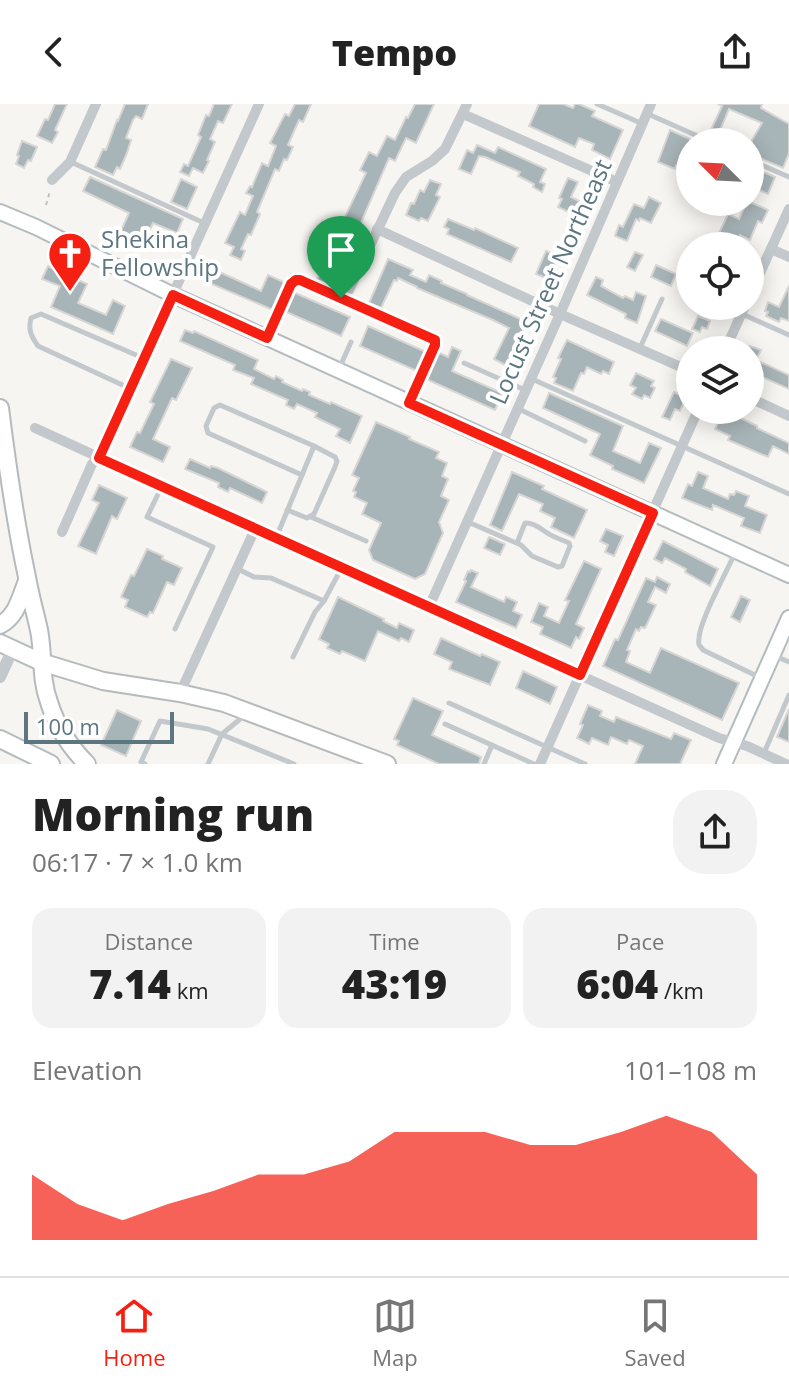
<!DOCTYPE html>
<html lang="en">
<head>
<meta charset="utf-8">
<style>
	body { margin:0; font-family:"Open Sans",sans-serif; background:#f2f2f2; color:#222; height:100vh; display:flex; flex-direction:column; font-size:30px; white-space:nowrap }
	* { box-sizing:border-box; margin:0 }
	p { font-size:26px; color:#767676 }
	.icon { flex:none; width:44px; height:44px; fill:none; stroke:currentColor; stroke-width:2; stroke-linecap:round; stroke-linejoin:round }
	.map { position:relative; height:660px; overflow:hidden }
	.panel { display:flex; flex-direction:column; background:#fff; flex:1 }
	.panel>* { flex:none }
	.needle { width:52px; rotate:294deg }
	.fabs { position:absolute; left:676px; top:24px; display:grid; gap:16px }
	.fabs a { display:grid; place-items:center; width:88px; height:88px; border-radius:50%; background:#fff; box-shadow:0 4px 20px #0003; font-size:40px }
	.scale { position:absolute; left:24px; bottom:20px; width:150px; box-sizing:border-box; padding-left:8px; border:4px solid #5d7780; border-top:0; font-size:22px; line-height:28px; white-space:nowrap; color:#5d7780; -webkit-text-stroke:6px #fff; paint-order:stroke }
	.pin { position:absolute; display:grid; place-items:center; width:68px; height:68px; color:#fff; margin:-82px -34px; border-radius:50% 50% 50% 0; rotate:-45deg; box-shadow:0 0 8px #0007 }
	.pin .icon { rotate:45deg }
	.round { display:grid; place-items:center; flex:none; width:84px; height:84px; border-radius:32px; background:#f2f2f2 }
	.overview { display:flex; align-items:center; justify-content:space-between; height:136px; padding:0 32px }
	h1 { font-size:44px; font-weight:800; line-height:60px }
	.stats { display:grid; grid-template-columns:repeat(3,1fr); gap:12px; height:136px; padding:8px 32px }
	.stats div { display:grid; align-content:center; border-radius:20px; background:#f2f2f2; text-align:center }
	.stats b { font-size:40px; font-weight:800 }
	.stats small { font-size:22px; font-weight:400 }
	.stats p { font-size:22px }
	.chart { height:224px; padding:16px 32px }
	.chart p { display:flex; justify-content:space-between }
	.chart svg { width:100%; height:144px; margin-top:8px; fill:#f52012; opacity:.7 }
	header { display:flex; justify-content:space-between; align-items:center; height:104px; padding:0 32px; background:#fff; font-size:36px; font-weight:800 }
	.dock { display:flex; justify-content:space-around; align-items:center; height:112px; border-top:2px solid #e0e0e0; background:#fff; font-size:22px; color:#767676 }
	.dock a { display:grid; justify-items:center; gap:4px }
	.dock .active { color:#f52012 }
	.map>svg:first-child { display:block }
</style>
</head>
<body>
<header><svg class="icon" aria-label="back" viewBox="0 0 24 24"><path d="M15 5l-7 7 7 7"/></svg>Tempo<svg class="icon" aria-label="share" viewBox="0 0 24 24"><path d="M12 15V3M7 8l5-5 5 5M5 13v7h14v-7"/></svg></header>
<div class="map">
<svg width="789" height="660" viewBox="0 0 789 660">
	<rect width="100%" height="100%" fill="#f6f5f1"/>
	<!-- building -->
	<g fill="#a8b5b8" stroke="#d7d6d4" stroke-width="2">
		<path d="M 55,0 L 67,0 L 55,26 L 58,28 L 52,39 L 37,32 L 45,15 L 48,16 Z"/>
		<path d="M 125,0 L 148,0 L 142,15 L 136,12 L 133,16 L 126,34 L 131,36 L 127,49 L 120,65 L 117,63 L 113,71 L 95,63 L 103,45 L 106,46 L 117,16 L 118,17 Z"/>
		<path d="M 214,0 L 232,0 L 223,19 L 218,17 L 210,35 L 215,38 L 207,56 L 209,57 L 203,69 L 193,64 L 189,72 L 180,68 L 184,60 L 188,62 L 201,33 L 198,31 L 206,11 L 209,12 Z"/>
		<path d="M 295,0 L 311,0 L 303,18 L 299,16 L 291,34 L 288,41 L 293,43 L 287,56 L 284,55 L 279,67 L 275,65 L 257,108 L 260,110 L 251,131 L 248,130 L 241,145 L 245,147 L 241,156 L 230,151 L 234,143 L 225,139 L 240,108 L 245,111 L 253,92 L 246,89 L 250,82 L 252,83 L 254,78 L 262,59 L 268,62 L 276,42 L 270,39 L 285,10 L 289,12 Z"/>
		<path d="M 415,0 L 434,0 L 416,39 L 406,34 L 395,57 L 389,54 L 333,183 L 317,176 L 328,148 L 324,146 L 330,134 L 334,136 L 366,69 L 360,66 L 369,48 L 377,52 L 387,32 L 395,36 L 406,13 L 408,14 Z"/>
		<path d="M 539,0 L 563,0 L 573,4 L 575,0 L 579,0 L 595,7 L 592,12 L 623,26 L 610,55 L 592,46 L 594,40 L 579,34 L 575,43 L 529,22 Z"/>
		<path d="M 718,0 L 762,0 L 761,4 L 789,20 L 789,49 L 783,64 L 755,52 L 757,48 L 750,45 L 752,36 L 762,19 L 729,5 L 718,31 L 710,28 L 722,2 Z"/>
		<path d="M 670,26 L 690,35 L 690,64 L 683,61 L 681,65 L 676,62 L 675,65 L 658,58 Z"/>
		<path d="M 22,37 L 37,43 L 31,57 L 28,56 L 24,64 L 16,60 L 19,52 L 17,51 Z"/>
		<path d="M 477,41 L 495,49 L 498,43 L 546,65 L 540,78 L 545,80 L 542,88 L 533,83 L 534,80 L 518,72 L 520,68 L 485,53 L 479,52 L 471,70 L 459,65 L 467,46 L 473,49 Z"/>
		<path d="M 752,63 L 775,73 L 768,90 L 757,85 L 750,98 L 768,106 L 762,119 L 758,117 L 750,136 L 740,131 L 735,142 L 713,142 L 728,110 L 739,115 L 747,98 L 750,98 L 750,66 Z"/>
		<path d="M 90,73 L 183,115 L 177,129 L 153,119 L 143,140 L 120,129 L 129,109 L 83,87 Z"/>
		<path d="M 568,74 L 578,78 L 571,93 L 583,99 L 577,112 L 558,103 L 562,95 L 559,94 Z"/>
		<path d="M 181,75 L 197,83 L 187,105 L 171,98 Z"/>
		<path d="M 430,76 L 441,80 L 436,91 L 440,93 L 428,117 L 421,114 L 419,117 L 406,111 L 411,99 L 414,100 L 420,86 L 424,88 Z"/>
		<path d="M 649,93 L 661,99 L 651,119 L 640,114 L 639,117 L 636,115 L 627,137 L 615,132 L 619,121 L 623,123 L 634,100 L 644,104 Z"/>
		<path d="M 448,115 L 474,126 L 475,124 L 518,144 L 511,158 L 447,130 L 449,125 L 444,123 Z"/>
		<path d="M 546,147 L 558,152 L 548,175 L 536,170 Z"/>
		<path d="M 635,148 L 643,151 L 635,167 L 627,163 Z"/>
		<path d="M 388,155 L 413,166 L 410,171 L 426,178 L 429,171 L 442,177 L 441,179 L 467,190 L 467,191 L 527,218 L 507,262 L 494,255 L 509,224 L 493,216 L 417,184 L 417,183 L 398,174 L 397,177 L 394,176 L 381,204 L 369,199 Z"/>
		<path d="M 656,161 L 676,170 L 671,182 L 651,173 Z"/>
		<path d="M 48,162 L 87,180 L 78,199 L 106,211 L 113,196 L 125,202 L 113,230 L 51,203 L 60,182 L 42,175 Z"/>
		<path d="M 213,165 L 261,187 L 268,171 L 286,179 L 273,206 L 207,178 Z"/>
		<path d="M 596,173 L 603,176 L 601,182 L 623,194 L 625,192 L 633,196 L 636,188 L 646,192 L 637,219 L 625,214 L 626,210 L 587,191 Z"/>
		<path d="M 789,182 L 789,217 L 781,214 L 779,218 L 766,212 L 768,208 L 765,207 L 768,198 L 779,203 Z"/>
		<path d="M 293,188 L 350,213 L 341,232 L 284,207 Z"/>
		<path d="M 698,212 L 710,217 L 707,225 L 702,223 L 700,228 L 692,225 Z"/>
		<path d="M 661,215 L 693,229 L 687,242 L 655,227 Z"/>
		<path d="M 368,222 L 426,248 L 417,267 L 360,242 Z"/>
		<path d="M 185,226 L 193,229 L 194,227 L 258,256 L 254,265 L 274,275 L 276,272 L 283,276 L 282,278 L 302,287 L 303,285 L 310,288 L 309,291 L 330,300 L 331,298 L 362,312 L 350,339 L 336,332 L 340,325 L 315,313 L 317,309 L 297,300 L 294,305 L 286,301 L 288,296 L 251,280 L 254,274 L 233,266 L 235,261 L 180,237 Z"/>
		<path d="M 567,236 L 614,258 L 609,270 L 603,267 L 601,270 L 587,263 L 584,270 L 581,269 L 573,287 L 554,279 L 556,274 L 553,273 L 561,255 L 558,254 Z"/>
		<path d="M 750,242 L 761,246 L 756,256 L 789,271 L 789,285 L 751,268 L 750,272 Z"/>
		<path d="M 452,243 L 461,247 L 452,267 L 502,289 L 495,306 L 426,275 L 438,248 L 448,253 Z"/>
		<path d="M 171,255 L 192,264 L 176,296 L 172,294 L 153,335 L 170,343 L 163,358 L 130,343 L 137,328 L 140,329 L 154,300 L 150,298 Z"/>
		<path d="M 636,269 L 654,277 L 651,282 L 655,284 L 650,294 L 644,291 L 642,295 L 632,290 L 636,284 L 630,281 Z"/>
		<path d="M 674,288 L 686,294 L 680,307 L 675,305 L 670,316 L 662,313 Z"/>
		<path d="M 549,289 L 623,322 L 613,347 L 640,359 L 649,339 L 661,344 L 644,379 L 612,365 L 613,362 L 590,351 L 600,330 L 543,304 Z"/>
		<path d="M 724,306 L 757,322 L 757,324 L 789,339 L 789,350 L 773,342 L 768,353 L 728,336 L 730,332 L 715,325 Z"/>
		<path d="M 376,318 L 410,333 L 409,335 L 439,348 L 436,354 L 447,359 L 442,372 L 448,375 L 441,392 L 449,396 L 439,418 L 443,429 L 425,470 L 415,475 L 373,456 L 369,446 L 381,419 L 362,410 L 367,399 L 354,393 L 356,388 L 353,387 L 359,374 L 352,371 Z"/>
		<path d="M 190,355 L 210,364 L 211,362 L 218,364 L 267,388 L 262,399 L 230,384 L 228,388 L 218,383 L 219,379 L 185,365 Z"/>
		<path d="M 512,368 L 544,382 L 542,385 L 587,406 L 574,434 L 551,423 L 555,414 L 540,407 L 543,400 L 519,390 L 502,427 L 490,421 Z"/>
		<path d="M 698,368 L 708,372 L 703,384 L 728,395 L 730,390 L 734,391 L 736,387 L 749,392 L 745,402 L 767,411 L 760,429 L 741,422 L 744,414 L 713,401 L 712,406 L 682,394 L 688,380 L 692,382 Z"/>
		<path d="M 99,381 L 127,394 L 117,415 L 112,412 L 96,450 L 78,442 L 99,399 L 92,396 Z"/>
		<path d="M 606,425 L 623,432 L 614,452 L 605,448 L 608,441 L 600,437 Z"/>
		<path d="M 489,433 L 505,440 L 500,451 L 484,444 Z"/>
		<path d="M 663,437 L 718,465 L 710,482 L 685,468 L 686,465 L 665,454 L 662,459 L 654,455 Z"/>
		<path d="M 147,445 L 163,452 L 162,455 L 182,464 L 174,481 L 167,478 L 153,509 L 150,508 L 147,513 L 125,503 L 128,496 L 121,493 L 131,471 L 134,472 Z"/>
		<path d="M 584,457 L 601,465 L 576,520 L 584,524 L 579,535 L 576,533 L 571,544 L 540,530 L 543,523 L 531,518 L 539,499 L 548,503 L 544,512 L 559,519 L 569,497 L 565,496 Z"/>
		<path d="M 471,466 L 478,469 L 471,483 L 504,498 L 506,493 L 517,498 L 513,507 L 522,511 L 516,524 L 456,498 L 466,477 L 464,476 L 468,467 L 470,468 Z"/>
		<path d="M 657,473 L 670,480 L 666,489 L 655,483 L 648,498 L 656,501 L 645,524 L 641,523 L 639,527 L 636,525 L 627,546 L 630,547 L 626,558 L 650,569 L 661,544 L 739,579 L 722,616 L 603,562 L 615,535 L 618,536 L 646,474 L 655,478 Z"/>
		<path d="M 741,492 L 750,496 L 740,518 L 731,513 Z"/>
		<path d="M 338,493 L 384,515 L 383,517 L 397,524 L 399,519 L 414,526 L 409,538 L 401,534 L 399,537 L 378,527 L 365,557 L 342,547 L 340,550 L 327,544 L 329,540 L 319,535 Z"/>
		<path d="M 441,534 L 480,552 L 482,550 L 500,558 L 490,581 L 449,565 L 452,558 L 434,550 Z"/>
		<path d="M 523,567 L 557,583 L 550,600 L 516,584 Z"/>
		<path d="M 413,594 L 443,607 L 432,631 L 481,653 L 479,660 L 439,660 L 397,641 L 399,637 L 394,635 Z"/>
		<path d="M 588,601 L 602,607 L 600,612 L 614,618 L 616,613 L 671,635 L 674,629 L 691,636 L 680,660 L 635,660 L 643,642 L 629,636 L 627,640 L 611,633 L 608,641 L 592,634 L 589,640 L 577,634 L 583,621 L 580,620 Z"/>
		<path d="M 789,605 L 789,638 L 777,633 Z"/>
		<path d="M 117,606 L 141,617 L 126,652 L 101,641 Z"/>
	</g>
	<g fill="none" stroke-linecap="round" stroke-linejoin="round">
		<!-- secondary casing -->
		<g stroke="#b4bcbf" stroke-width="18">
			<g id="secondary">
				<path d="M 0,108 L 36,123 L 173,191 L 789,471"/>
				<path d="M 724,660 L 789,514"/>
			</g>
		</g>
		<!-- primary casing -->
		<g stroke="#b5bcbe" stroke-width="20">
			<g id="primary">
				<path d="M 0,539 L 41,558"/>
				<path d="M 0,635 L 51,660"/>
			</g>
		</g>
		<!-- trunk casing -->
		<g stroke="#b5babc" stroke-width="20">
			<g id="trunk">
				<path d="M 0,304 C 7,360 15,417 27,473 C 30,491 35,508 39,526 C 44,551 40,574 49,598 C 56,621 70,643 87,660"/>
				<path d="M 0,521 C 17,512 20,494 27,477"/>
				<path d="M 41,558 L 103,577 L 180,589 L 224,599 L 387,660"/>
			</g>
		</g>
		<!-- path -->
		<path stroke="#bcc0c1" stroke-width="2" stroke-dasharray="4 4" stroke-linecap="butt" d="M 46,101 L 50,87"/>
		<!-- service -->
		<g stroke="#c2c8cb" stroke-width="5">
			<path d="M 597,0 L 643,20"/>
			<path d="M 648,10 L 711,38"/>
			<path d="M 750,56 L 789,73"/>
			<path d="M 71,58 L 204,119"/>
			<path d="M 742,210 L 789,231"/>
			<path d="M 267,232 L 291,180 L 296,176 L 300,176 L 435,236 L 435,241 L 410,298"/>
			<path d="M 640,244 L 662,195"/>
			<path d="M 464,259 L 525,286"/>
			<path d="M 339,265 L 351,238"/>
			<path d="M 532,275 L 789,390"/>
			<path d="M 129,284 L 38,242 C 31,232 28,226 31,214 L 41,210 L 143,254"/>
			<path d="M 519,305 L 585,337"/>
			<path d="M 302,371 L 208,329 L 206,322 L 214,304 L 220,301 L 314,342"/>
			<path d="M 161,384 L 147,413 L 213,443 L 175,525"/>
			<path d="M 311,413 L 366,437"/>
			<path d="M 468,418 L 521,441 L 532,452 L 558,463 L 562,462 L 570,442 L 569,439 C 563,436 555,434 549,430 C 540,425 536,419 525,419 L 517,439"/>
			<path d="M 276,434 L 314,342 L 335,353 L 337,357 L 335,363 L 314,410 L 307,414 L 287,406"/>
			<path d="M 735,449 C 726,469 700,516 699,534 C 698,542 699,540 703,546 L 761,574"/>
			<path d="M 238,465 L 254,473 L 271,474 L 324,497 L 341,465"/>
			<path d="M 773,551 L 789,558"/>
			<path d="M 293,553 L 315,508 L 324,497"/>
			<path d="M 449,599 L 585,660"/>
			<path d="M 445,620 L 534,660"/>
			<path d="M 764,649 L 789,591"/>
			<path d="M 145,660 L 141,658 L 160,617 L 208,625 L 294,660"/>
			<path d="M 208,660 L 222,630 L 245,611"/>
			<path d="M 484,660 L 492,641"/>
		</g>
		<!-- minor -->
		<g stroke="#c2c8cb" stroke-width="10">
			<path d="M 463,10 L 617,78"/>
			<path d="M 52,76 L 70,58 L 96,0"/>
			<path d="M 377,125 L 560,210 L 690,267"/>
			<path d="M 771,145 L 789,153"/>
			<path d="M 349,186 L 395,89 L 406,73 L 432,57 L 445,45 L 467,0"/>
			<path d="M 750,191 L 789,105"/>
			<path d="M 725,246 L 745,202"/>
			<path d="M 750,294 L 789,312"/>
			<path d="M 35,324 L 417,499 L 429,503 L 719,634 L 747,642 L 786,660"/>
			<path d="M 62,428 L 92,360 L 99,354 L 259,0"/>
			<path d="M 429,503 L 560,210 L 651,0"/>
			<path d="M 180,589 L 255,425"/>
			<path d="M 540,660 L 698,306"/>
		</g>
		<!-- tertiary -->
		<path stroke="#c2c8cb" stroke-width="12" d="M 0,573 L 13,545"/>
		<!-- secondary -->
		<use href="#secondary" stroke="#fff" stroke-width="14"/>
		<!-- primary -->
		<use href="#primary" stroke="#fff" stroke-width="16"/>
		<!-- trunk -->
		<use href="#trunk" stroke="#fff" stroke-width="16"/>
	</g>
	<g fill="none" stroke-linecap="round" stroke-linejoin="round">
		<!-- route casing -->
		<g stroke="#fff" stroke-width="16">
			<path id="route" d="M 296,176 L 300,176 L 435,236 L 435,241 L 409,299 L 653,409 L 580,571 L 99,354 L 173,191 L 267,234 L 291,180 Z"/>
		</g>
		<!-- route -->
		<use href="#route" stroke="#f52012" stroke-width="10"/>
	</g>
	<!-- icons -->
	<defs>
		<g id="church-pin" transform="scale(2.3)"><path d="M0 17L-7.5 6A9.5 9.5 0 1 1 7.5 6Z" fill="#f52012" stroke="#fff"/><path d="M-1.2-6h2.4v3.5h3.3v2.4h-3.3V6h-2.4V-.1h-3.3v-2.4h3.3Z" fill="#fff"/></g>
	</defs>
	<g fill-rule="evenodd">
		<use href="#church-pin" x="70" y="150"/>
	</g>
	<g text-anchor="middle" stroke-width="8" stroke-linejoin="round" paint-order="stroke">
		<!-- poi labels -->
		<g font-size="24" fill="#5d7780" stroke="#fff" text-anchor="start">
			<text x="101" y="144">Shekina<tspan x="101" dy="28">Fellowship</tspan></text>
		</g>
		<!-- street labels -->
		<g font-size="24" fill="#5d7780" stroke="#fff">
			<text transform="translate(551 178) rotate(-66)" y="8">Locust Street Northeast</text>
		</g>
	</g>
</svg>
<div class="fabs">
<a><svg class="needle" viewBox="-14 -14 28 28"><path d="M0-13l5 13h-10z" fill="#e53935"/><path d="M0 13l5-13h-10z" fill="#767676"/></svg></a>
<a><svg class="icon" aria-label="locate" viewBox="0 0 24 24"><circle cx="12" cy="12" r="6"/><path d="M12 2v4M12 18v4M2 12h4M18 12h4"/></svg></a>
<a><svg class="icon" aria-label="layers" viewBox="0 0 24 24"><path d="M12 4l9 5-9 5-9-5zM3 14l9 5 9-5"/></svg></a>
</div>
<div class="scale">100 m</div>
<div class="pin" style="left:341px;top:194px;background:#1e9e55"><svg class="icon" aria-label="arrive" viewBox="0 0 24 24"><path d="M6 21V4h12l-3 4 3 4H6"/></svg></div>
</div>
<section class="panel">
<div class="overview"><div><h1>Morning run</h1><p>06:17 · 7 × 1.0 km</p></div><a class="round"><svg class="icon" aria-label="share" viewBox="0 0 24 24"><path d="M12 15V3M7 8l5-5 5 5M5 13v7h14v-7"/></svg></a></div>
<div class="stats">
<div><p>Distance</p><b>7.14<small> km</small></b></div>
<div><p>Time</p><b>43:19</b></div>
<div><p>Pace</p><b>6:04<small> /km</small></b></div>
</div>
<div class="chart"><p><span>Elevation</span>101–108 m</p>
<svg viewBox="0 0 160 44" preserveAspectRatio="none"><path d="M0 44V24L10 33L20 38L30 33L40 29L50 24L60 24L70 20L80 11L90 11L100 11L110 15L120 15L130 11L140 6L150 11L160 24V44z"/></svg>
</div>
</section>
<nav class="dock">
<a class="active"><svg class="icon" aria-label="home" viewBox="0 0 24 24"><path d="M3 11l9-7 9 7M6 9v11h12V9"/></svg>Home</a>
<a><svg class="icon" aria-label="map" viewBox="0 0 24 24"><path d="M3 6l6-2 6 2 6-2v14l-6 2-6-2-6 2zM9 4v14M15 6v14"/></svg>Map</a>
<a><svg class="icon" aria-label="saved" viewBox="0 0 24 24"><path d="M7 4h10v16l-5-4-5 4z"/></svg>Saved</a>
</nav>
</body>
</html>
